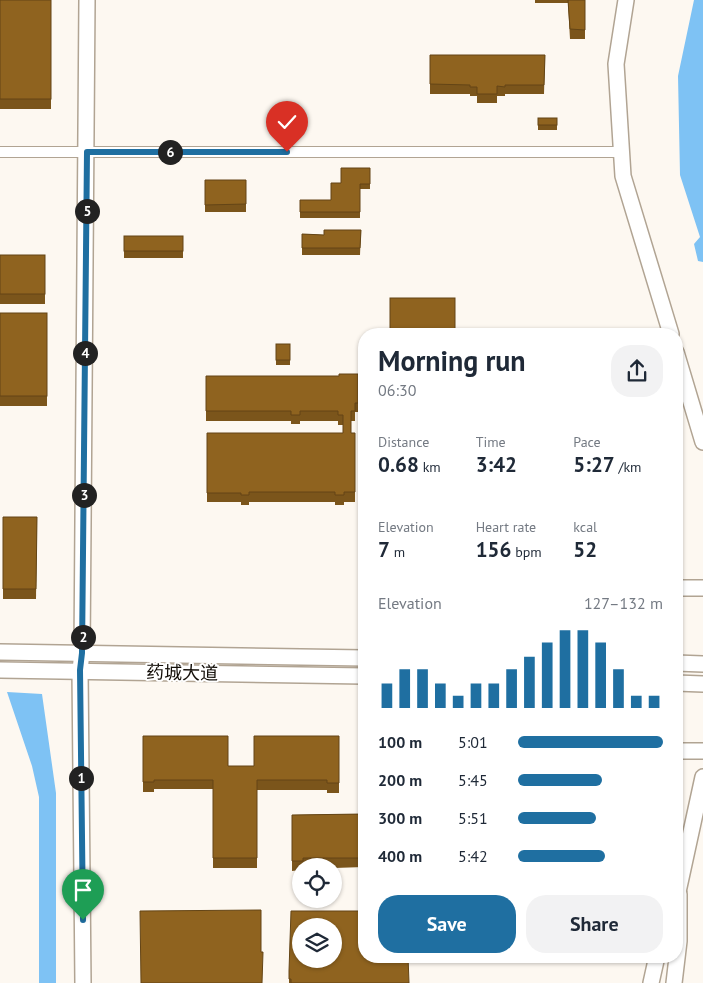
<!DOCTYPE html>
<html lang="en">
<head>
<meta charset="utf-8">
<style>
	body { margin:0; font-family:"PT Sans","Noto Sans SC",sans-serif; background:#f2f2f3; color:#1f2937; height:100vh; display:flex; flex-direction:column; font-size:19px; white-space:nowrap }
	* { box-sizing:border-box; margin:0 }
	p { font-size:16px; color:#747a83 }
	.icon { flex:none; width:28px; height:28px; fill:none; stroke:currentColor; stroke-width:2; stroke-linecap:round; stroke-linejoin:round }
	.map { position:relative; flex:1; overflow:hidden }
	.sheet { position:absolute; left:358px; top:328px; width:325px; height:635px; display:flex; flex-direction:column; background:#fff; border-radius:20px; box-shadow:0 1px 4px #0004 }
	.sheet>* { flex:none }
	.tools { position:absolute; left:292px; top:858px; display:grid; gap:10px }
	.tools a { display:grid; place-items:center; width:50px; height:50px; border-radius:50%; background:#fff; box-shadow:0 1px 4px #0004; font-size:25px }
	.pin { position:absolute; display:grid; place-items:center; width:42px; height:42px; color:#fff; margin:-51px -21px; border-radius:50% 50% 50% 0; rotate:-45deg; box-shadow:0 0 5px #0007 }
	.pin .icon { rotate:45deg }
	.km { position:absolute; width:25px; height:25px; margin:-12px; border-radius:50%; background:#222; color:#fff; font-size:14px; line-height:25px; text-align:center }
	.round { display:grid; place-items:center; flex:none; width:52px; height:52px; border-radius:20px; background:#f2f2f3 }
	.head { display:flex; align-items:center; justify-content:space-between; height:85px; padding:0 20px }
	h1 { font-size:28px; font-weight:700; line-height:38px }
	.stats { display:grid; grid-template-columns:repeat(3,1fr); gap:8px; height:85px; padding:5px 20px }
	.stats div { display:grid; align-content:center }
	.stats b { font-size:21px; font-weight:700 }
	.stats small { font-size:14px; font-weight:400 }
	.stats p { font-size:14px }
	.chart { height:140px; padding:10px 20px }
	.chart p { display:flex; justify-content:space-between }
	.chart svg { width:100%; height:90px; margin-top:5px; stroke:#1f6fa1; stroke-width:6 }
	.cta { display:flex; gap:10px; margin-top:auto; padding:10px 20px }
	.cta a { flex:1; height:58px; border-radius:20px; background:#1f6fa1; color:#fff; font-size:20px; font-weight:700; line-height:58px; text-align:center }
	.cta a+a { background:#f2f2f3; color:#1f2937 }
	ul { padding:0 20px; list-style:none; font-size:16px }
	li { display:grid; grid-template-columns:80px 60px 1fr; align-items:center; height:38px }
	li i { height:12px; border-radius:6px; background:#1f6fa1 }
	.map>svg:first-child { display:block }
</style>
</head>
<body>
<div class="map">
<svg width="703" height="983" viewBox="0 0 703 983">
	<rect width="100%" height="100%" fill="#fdf8f1"/>
	<!-- water -->
	<g fill="#7ec2f4">
		<path d="M 694,0 L 703,0 L 703,262 L 698,261 L 694,244 L 700,237 L 680,175 L 678,76 Z"/>
		<path d="M 7,692 L 42,694 L 56,793 L 56,983 L 39,983 L 39,797 L 32,766 Z"/>
	</g>
	<g fill="none" stroke-linecap="round" stroke-linejoin="round">
		<!-- street casing -->
		<g stroke="#b1a493" stroke-width="12">
			<path id="street" d="M 0,152 L 620,152"/>
		</g>
		<!-- secondary casing -->
		<g stroke="#b1a493" stroke-width="18">
			<g id="secondary">
				<path d="M 626,0 L 616,64 L 623,176 L 671,334"/>
				<path d="M 676,352 L 703,442"/>
				<path d="M 676,588 L 703,588"/>
				<path d="M 0,652 L 364,658"/>
				<path d="M 676,663 L 703,664"/>
				<path d="M 0,670 L 364,676"/>
				<path d="M 676,683 L 703,684"/>
				<path d="M 676,751 L 703,751"/>
				<path d="M 676,901 L 703,777"/>
				<path d="M 83,983 L 80,670 L 82,653 L 87,0"/>
				<path d="M 651,983 L 657,956"/>
				<path d="M 674,983 L 679,941 L 679,894"/>
			</g>
		</g>
		<!-- street -->
		<use href="#street" stroke="#fff" stroke-width="10"/>
		<!-- secondary -->
		<use href="#secondary" stroke="#fff" stroke-width="15"/>
	</g>
	<!-- wall -->
	<g fill="#7b551b">
		<rect x="0" y="0" width="51" height="109"/>
		<path d="M 535,0 L 585,0 L 585,39 L 570,39 L 568,3 L 535,3 Z"/>
		<path d="M 430,55 L 545,55 L 544,94 L 505,94 L 505,96 L 497,96 L 497,103 L 477,103 L 477,96 L 470,96 L 470,94 L 430,94 Z"/>
		<rect x="538" y="118" width="19" height="12"/>
		<path d="M 370,168 L 370,189 L 360,189 L 360,218 L 300,218 L 300,200 L 331,200 L 341,183 Z"/>
		<rect x="205" y="180" width="41" height="32"/>
		<path d="M 361,230 L 360,255 L 302,255 L 302,234 L 324,235 Z"/>
		<rect x="124" y="236" width="59" height="22"/>
		<rect x="0" y="255" width="45" height="49"/>
		<rect x="0" y="313" width="47" height="93"/>
		<rect x="276" y="344" width="14" height="21"/>
		<path d="M 358,374 L 358,412 L 355,412 L 355,421 L 351,421 L 351,433 L 355,433 L 355,502 L 344,502 L 344,505 L 335,505 L 335,502 L 249,502 L 249,505 L 241,505 L 241,502 L 207,502 L 207,433 L 343,433 L 343,425 L 338,425 L 338,421 L 300,421 L 300,424 L 291,424 L 291,421 L 206,421 L 206,376 L 339,376 Z"/>
		<path d="M 3,517 L 37,517 L 36,599 L 3,599 Z"/>
		<path d="M 143,736 L 228,766 L 254,766 L 339,736 L 339,793 L 327,793 L 327,790 L 257,790 L 257,868 L 213,868 L 213,789 L 154,789 L 154,792 L 143,792 Z"/>
		<path d="M 364,814 L 364,867 L 334,868 L 334,866 L 301,866 L 301,870 L 292,871 L 292,815 Z"/>
		<rect x="501" y="956" width="105" height="4"/>
		<path d="M 289,971 L 409,983 L 289,983 Z"/>
	</g>
	<!-- building -->
	<g fill="#8f631f" stroke="#644516" fill-rule="evenodd">
		<rect x="0" y="0" width="51" height="99"/>
		<path d="M 568,0 L 585,0 L 585,30 L 570,29 Z"/>
		<path d="M 430,55 L 545,55 L 544,85 L 505,85 L 505,87 L 497,86 L 497,94 L 477,94 L 477,87 L 470,87 L 470,85 L 430,84 Z"/>
		<rect x="538" y="118" width="19" height="7"/>
		<path d="M 341,168 L 370,168 L 370,184 L 360,184 L 360,212 L 300,212 L 300,200 L 331,200 L 331,183 L 341,183 Z"/>
		<path d="M 205,180 L 246,180 L 246,204 L 205,205 Z"/>
		<path d="M 324,230 L 361,230 L 360,248 L 302,248 L 302,234 L 324,235 Z"/>
		<rect x="124" y="236" width="59" height="15"/>
		<rect x="0" y="255" width="45" height="39"/>
		<rect x="390" y="298" width="65" height="36"/>
		<rect x="0" y="313" width="47" height="83"/>
		<rect x="276" y="344" width="14" height="16"/>
		<path d="M 339,374 L 358,374 L 358,403 L 355,403 L 355,411 L 351,411 L 351,433 L 355,433 L 355,492 L 344,492 L 344,495 L 335,495 L 335,492 L 249,492 L 249,495 L 241,495 L 241,493 L 207,493 L 207,433 L 343,433 L 343,415 L 338,415 L 338,411 L 300,411 L 300,415 L 291,415 L 291,411 L 206,411 L 206,376 L 339,376 Z"/>
		<path d="M 3,517 L 37,517 L 36,589 L 3,589 Z"/>
		<path d="M 143,736 L 228,736 L 228,766 L 254,766 L 254,736 L 339,736 L 339,783 L 327,783 L 327,780 L 257,780 L 257,858 L 213,858 L 213,780 L 154,780 L 154,782 L 143,782 Z"/>
		<path d="M 364,814 L 364,858 L 303,858 L 303,861 L 292,861 L 292,815 Z"/>
		<path d="M 261,910 L 261,952 L 263,952 L 262,983 L 141,983 L 140,911 Z"/>
		<path d="M 291,911 L 364,911 L 364,956 L 408,956 L 409,983 L 291,983 L 291,979 L 289,979 L 289,971 ZM 301,926 L 334,926 L 334,959 L 301,959 Z"/>
	</g>
	<g fill="none" stroke-linecap="round" stroke-linejoin="round">
		<!-- route casing -->
		<g stroke="#fff" stroke-width="10">
			<path id="route" d="M 83,920 L 80,670 L 82,653 L 87,152 L 287,152"/>
		</g>
		<!-- route -->
		<use href="#route" stroke="#1f6fa1" stroke-width="6"/>
	</g>
	<g text-anchor="middle" stroke-width="4" stroke-linejoin="round" paint-order="stroke">
		<!-- street labels -->
		<g font-size="18" fill="#120d07" stroke="#fff">
			<text transform="translate(182 673) rotate(1)" y="6">药城大道</text>
		</g>
	</g>
</svg>
<div class="tools">
<a><svg class="icon" aria-label="locate" viewBox="0 0 24 24"><circle cx="12" cy="12" r="6"/><path d="M12 2v4M12 18v4M2 12h4M18 12h4"/></svg></a>
<a><svg class="icon" aria-label="layers" viewBox="0 0 24 24"><path d="M12 4l9 5-9 5-9-5zM3 14l9 5 9-5"/></svg></a>
</div>
<div class="pin" style="left:83px;top:920px;background:#1e9e55"><svg class="icon" aria-label="arrive" viewBox="0 0 24 24"><path d="M6 21V4h12l-3 4 3 4H6"/></svg></div>
<div class="pin" style="left:287px;top:152px;background:#d93025"><svg class="icon" aria-label="check" viewBox="0 0 24 24"><path d="M5 12l5 5 9-10"/></svg></div>
<b class="km" style="left:81px;top:778px">1</b>
<b class="km" style="left:83px;top:637px">2</b>
<b class="km" style="left:84px;top:495px">3</b>
<b class="km" style="left:85px;top:353px">4</b>
<b class="km" style="left:87px;top:211px">5</b>
<b class="km" style="left:170px;top:152px">6</b>
<section class="sheet">
<div class="head"><div><h1>Morning run</h1><p>06:30</p></div><a class="round"><svg class="icon" aria-label="share" viewBox="0 0 24 24"><path d="M12 15V3M7 8l5-5 5 5M5 13v7h14v-7"/></svg></a></div>
<div class="stats">
<div><p>Distance</p><b>0.68<small> km</small></b></div>
<div><p>Time</p><b>3:42</b></div>
<div><p>Pace</p><b>5:27<small> /km</small></b></div>
</div>
<div class="stats">
<div><p>Elevation</p><b>7<small> m</small></b></div>
<div><p>Heart rate</p><b>156<small> bpm</small></b></div>
<div><p>kcal</p><b>52</b></div>
</div>
<div class="chart"><p><span>Elevation</span>127–132 m</p>
<svg viewBox="0 0 160 44" preserveAspectRatio="none"><path d="M5 44V32M15 44V25M25 44V25M35 44V32M45 44V38M55 44V32M65 44V32M75 44V25M85 44V19M95 44V12M105 44V6M115 44V6M125 44V12M135 44V25M145 44V38M155 44V38"/></svg>
</div>
<ul>
<li><b>100 m</b>5:01<i style="width:100%"></i></li>
<li><b>200 m</b>5:45<i style="width:58%"></i></li>
<li><b>300 m</b>5:51<i style="width:54%"></i></li>
<li><b>400 m</b>5:42<i style="width:60%"></i></li>
</ul>
<div class="cta"><a>Save</a><a>Share</a></div>
</section>
</div>
</body>
</html>
